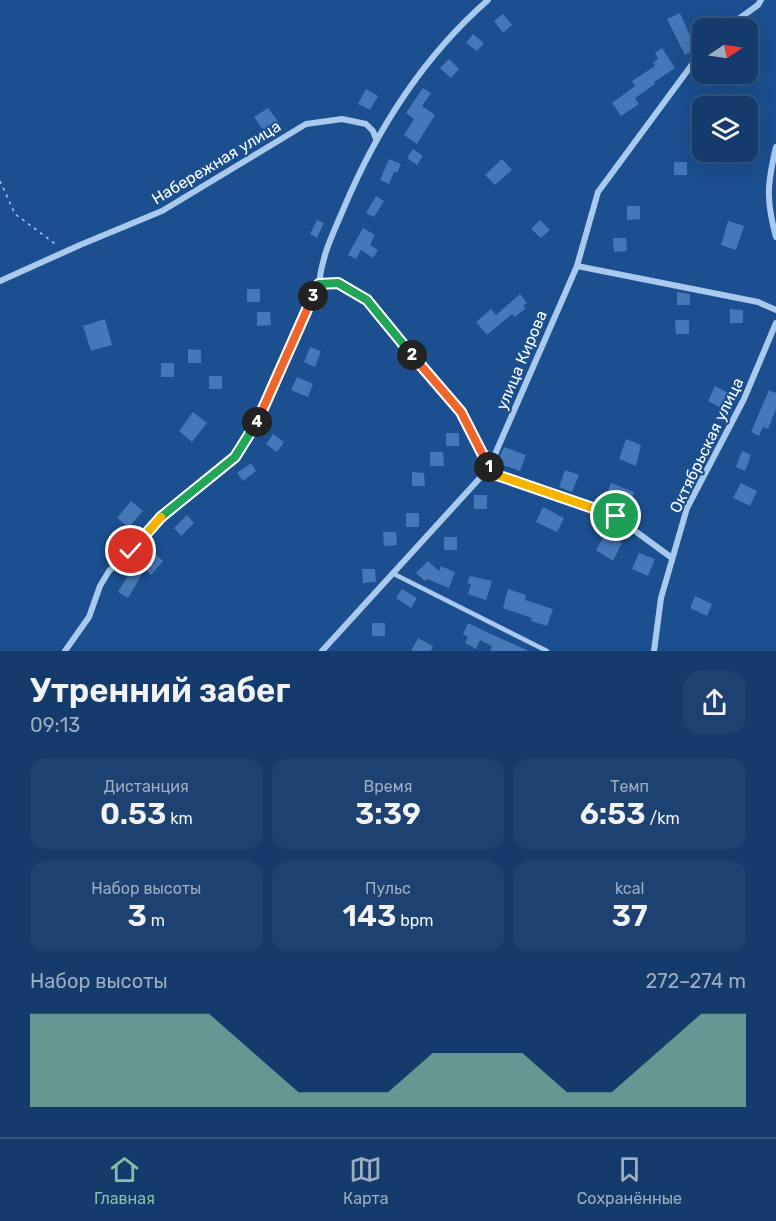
<!DOCTYPE html>
<html lang="ru">
<head>
<meta charset="utf-8">
<style>
	body { margin:0; font-family:Rubik,sans-serif; background:#1d4271; color:#f1f3f6; height:100vh; display:flex; flex-direction:column; font-size:22px; white-space:nowrap }
	* { box-sizing:border-box; margin:0 }
	p { font-size:20px; color:#9dadc1 }
	.icon { flex:none; width:33px; height:33px; fill:none; stroke:currentColor; stroke-width:2; stroke-linecap:round; stroke-linejoin:round }
	.map { position:relative; height:651px; overflow:hidden }
	.details { display:flex; flex-direction:column; background:#143b6b; flex:1 }
	.details>* { flex:none }
	.needle { width:39px; rotate:77deg }
	.buttons { position:absolute; left:692px; top:18px; display:grid; gap:12px }
	.buttons a { display:grid; place-items:center; width:66px; height:66px; border-radius:12px; background:#143b6b; box-shadow:0 6px 24px #0002,0 0 0 2px #33557e; font-size:30px }
	.pin { position:absolute; display:grid; place-items:center; width:51px; height:51px; color:#fff; margin:-26px; border:3px solid #fff; border-radius:50%; box-shadow:0 2px 6px #0007 }
	.km { position:absolute; width:30px; height:30px; margin:-15px; border-radius:50%; background:#222; color:#fff; font-size:16px; line-height:30px; text-align:center }
	.round { display:grid; place-items:center; flex:none; width:63px; height:63px; border-radius:18px; background:#1d4271 }
	.summary { display:flex; align-items:center; justify-content:space-between; height:102px; padding:0 30px }
	h1 { font-size:33px; font-weight:600; line-height:45px }
	.metrics { display:grid; grid-template-columns:repeat(3,1fr); gap:9px; height:102px; padding:6px 30px }
	.metrics div { display:grid; align-content:center; border-radius:15px; background:#1d4271; text-align:center }
	.metrics b { font-size:30px; font-weight:600 }
	.metrics small { font-size:16px; font-weight:400 }
	.metrics p { font-size:16px }
	.chart { height:168px; padding:12px 30px }
	.chart p { display:flex; justify-content:space-between }
	.chart svg { width:100%; height:108px; margin-top:6px; fill:#8abfa5; opacity:.7 }
	.dock { display:flex; justify-content:space-around; align-items:center; height:84px; border-top:2px solid #33557e; background:#143b6b; font-size:16px; color:#9dadc1 }
	.dock a { display:grid; justify-items:center; gap:3px }
	.dock .current { color:#8abfa5 }
	.map>svg:first-child { display:block }
</style>
</head>
<body>
<div class="map">
<svg width="776" height="651" viewBox="0 0 776 651">
	<rect width="100%" height="100%" fill="#1b4f8f"/>
	<!-- building -->
	<g fill="#4478b7">
		<path d="M 680,13 L 696,49 L 685,55 L 667,19 Z"/>
		<path d="M 503,14 L 512,25 L 503,33 L 494,21 Z"/>
		<path d="M 473,34 L 484,43 L 477,51 L 466,43 Z"/>
		<path d="M 662,48 L 675,68 L 654,82 L 655,84 L 635,98 L 639,104 L 621,116 L 612,103 L 635,86 L 632,81 L 655,66 L 653,63 L 658,59 L 655,53 Z"/>
		<path d="M 449,59 L 459,69 L 451,78 L 440,68 Z"/>
		<path d="M 423,88 L 431,93 L 422,106 L 435,115 L 417,144 L 404,135 L 414,119 L 406,113 Z"/>
		<path d="M 366,89 L 378,96 L 370,110 L 358,104 Z"/>
		<path d="M 268,108 L 280,124 L 266,134 L 254,117 Z"/>
		<path d="M 413,149 L 423,156 L 417,165 L 407,158 Z"/>
		<path d="M 389,159 L 401,164 L 397,173 L 394,172 L 389,184 L 380,180 Z"/>
		<path d="M 502,159 L 512,170 L 495,185 L 485,175 Z"/>
		<rect x="674" y="162" width="13" height="13"/>
		<path d="M 376,196 L 384,201 L 374,217 L 366,213 Z"/>
		<path d="M 627,206 L 640,206 L 640,219 L 627,220 Z"/>
		<path d="M 317,220 L 324,223 L 317,238 L 310,234 Z"/>
		<path d="M 540,220 L 550,230 L 541,238 L 531,229 Z"/>
		<path d="M 728,221 L 744,226 L 736,250 L 721,245 Z"/>
		<path d="M 363,228 L 375,235 L 370,245 L 378,250 L 373,258 L 361,250 L 356,259 L 348,255 Z"/>
		<path d="M 613,238 L 626,238 L 627,251 L 614,252 Z"/>
		<rect x="247" y="289" width="13" height="13"/>
		<path d="M 677,292 L 690,294 L 690,305 L 677,305 Z"/>
		<path d="M 520,294 L 527,303 L 523,306 L 526,308 L 515,317 L 512,314 L 487,335 L 476,322 L 491,309 L 496,315 Z"/>
		<path d="M 730,309 L 743,310 L 743,323 L 730,323 Z"/>
		<path d="M 257,312 L 270,312 L 271,325 L 257,326 Z"/>
		<path d="M 105,319 L 112,345 L 91,351 L 83,326 Z"/>
		<path d="M 675,320 L 689,320 L 689,334 L 676,334 Z"/>
		<path d="M 310,347 L 321,351 L 315,367 L 304,362 Z"/>
		<path d="M 188,349 L 201,350 L 201,363 L 188,363 Z"/>
		<rect x="161" y="363" width="13" height="14"/>
		<rect x="209" y="376" width="13" height="13"/>
		<path d="M 297,377 L 313,384 L 308,397 L 291,390 Z"/>
		<path d="M 715,386 L 736,397 L 728,412 L 708,401 Z"/>
		<path d="M 769,390 L 776,393 L 776,409 L 768,429 L 763,427 L 759,436 L 751,432 Z"/>
		<path d="M 193,412 L 207,423 L 192,442 L 179,431 Z"/>
		<rect x="446" y="433" width="13" height="13"/>
		<path d="M 273,434 L 284,442 L 277,452 L 266,444 Z"/>
		<path d="M 626,439 L 641,445 L 636,466 L 619,459 Z"/>
		<path d="M 504,447 L 526,455 L 520,471 L 497,463 Z"/>
		<path d="M 742,451 L 751,455 L 745,471 L 736,467 Z"/>
		<path d="M 430,452 L 443,452 L 444,466 L 430,466 Z"/>
		<path d="M 251,463 L 256,471 L 243,481 L 237,473 Z"/>
		<path d="M 565,470 L 579,475 L 572,492 L 559,487 Z"/>
		<path d="M 412,472 L 424,473 L 425,486 L 412,486 Z"/>
		<path d="M 611,483 L 634,492 L 627,514 L 602,506 Z"/>
		<path d="M 741,483 L 757,491 L 750,506 L 733,498 Z"/>
		<rect x="474" y="495" width="13" height="14"/>
		<path d="M 131,501 L 143,511 L 129,527 L 117,518 Z"/>
		<path d="M 543,507 L 564,518 L 557,532 L 536,522 Z"/>
		<rect x="406" y="513" width="13" height="14"/>
		<path d="M 187,515 L 194,523 L 181,536 L 174,528 Z"/>
		<path d="M 383,532 L 396,532 L 397,545 L 384,546 Z"/>
		<path d="M 606,533 L 622,543 L 613,561 L 596,550 Z"/>
		<rect x="444" y="537" width="13" height="13"/>
		<path d="M 149,548 L 163,561 L 151,575 L 145,569 L 128,598 L 118,592 L 130,572 L 132,574 L 143,562 L 139,559 Z"/>
		<path d="M 639,553 L 655,559 L 648,576 L 632,569 Z"/>
		<path d="M 428,561 L 439,571 L 441,566 L 455,572 L 449,588 L 427,579 L 425,581 L 416,573 Z"/>
		<path d="M 362,569 L 375,569 L 376,582 L 363,583 Z"/>
		<path d="M 470,576 L 492,581 L 486,600 L 468,594 L 471,584 L 467,583 Z"/>
		<path d="M 402,589 L 417,598 L 411,608 L 396,598 Z"/>
		<path d="M 508,589 L 526,595 L 525,600 L 553,609 L 547,626 L 531,621 L 532,618 L 503,608 Z"/>
		<path d="M 695,596 L 712,604 L 707,616 L 690,608 Z"/>
		<rect x="372" y="623" width="13" height="13"/>
		<path d="M 468,623 L 493,635 L 529,651 L 490,651 L 492,646 L 480,640 L 476,649 L 465,643 L 468,637 L 463,634 Z"/>
		<path d="M 418,638 L 433,646 L 431,651 L 411,651 Z"/>
	</g>
	<g fill="none" stroke-linecap="round" stroke-linejoin="round">
		<!-- path -->
		<path stroke="#a9c9ee" stroke-width="1.5" stroke-dasharray="3 4.5" stroke-linecap="butt" d="M 0,181 L 15,214 L 58,246"/>
		<!-- service -->
		<path stroke="#a9c9ee" stroke-width="4.5" d="M 394,574 L 547,651"/>
		<!-- minor -->
		<g stroke="#a9c9ee" stroke-width="6">
			<path d="M 726,28 L 758,5 L 761,0"/>
			<path d="M 776,147 C 767,185 766,200 776,237"/>
			<path d="M 577,266 L 758,302 L 776,310"/>
			<path d="M 0,281 L 80,245 L 162,211 L 306,124 L 342,119 L 366,124 L 373,131 L 376,139"/>
			<path d="M 319,284 L 338,283 L 367,300 L 461,412 L 494,474 L 616,517 L 672,558"/>
			<path d="M 65,651 L 89,617 L 100,586 L 109,571 L 131,551 L 154,524 L 174,506 L 235,457 L 256,425 L 319,284 C 322,255 332,236 343,210 C 376,131 423,57 488,0"/>
			<path d="M 322,651 L 489,468 L 577,266 L 598,192 L 702,51"/>
			<path d="M 654,651 L 661,598 L 687,508 L 744,399 L 776,323"/>
		</g>
	</g>
	<g fill="none" stroke-linecap="round" stroke-linejoin="round">
		<!-- split-1 casing -->
		<g stroke="#fff" stroke-width="12">
			<path id="split-1" d="M 489,467 L 494,474 L 616,516"/>
		</g>
		<!-- split-2 casing -->
		<g stroke="#fff" stroke-width="12">
			<path id="split-2" d="M 412,355 L 461,412 L 489,467"/>
		</g>
		<!-- split-3 casing -->
		<g stroke="#fff" stroke-width="12">
			<path id="split-3" d="M 313,296 L 319,284 L 338,283 L 367,300 L 412,355"/>
		</g>
		<!-- split-4 casing -->
		<g stroke="#fff" stroke-width="12">
			<path id="split-4" d="M 257,422 L 313,296"/>
		</g>
		<!-- split-5 casing -->
		<g stroke="#fff" stroke-width="12">
			<path id="split-5" d="M 161,517 L 235,457 L 257,422"/>
		</g>
		<!-- split-6 casing -->
		<g stroke="#fff" stroke-width="12">
			<path id="split-6" d="M 131,551 L 161,517"/>
		</g>
		<!-- split-1 -->
		<use href="#split-1" stroke="#f5b400" stroke-width="8"/>
		<!-- split-2 -->
		<use href="#split-2" stroke="#f0652b" stroke-width="8"/>
		<!-- split-3 -->
		<use href="#split-3" stroke="#22a559" stroke-width="8"/>
		<!-- split-4 -->
		<use href="#split-4" stroke="#f0652b" stroke-width="8"/>
		<!-- split-5 -->
		<use href="#split-5" stroke="#22a559" stroke-width="8"/>
		<!-- split-6 -->
		<use href="#split-6" stroke="#f5b400" stroke-width="8"/>
	</g>
	<g text-anchor="middle" stroke-width="4.5" stroke-linejoin="round" paint-order="stroke">
		<!-- street labels -->
		<g font-size="16" fill="#fff" stroke="#1b4f8f">
			<text transform="translate(216 162) rotate(-31)" y="6">Набережная улица</text>
			<text transform="translate(521 360) rotate(-67)" y="6">улица Кирова</text>
			<text transform="translate(706 445) rotate(-64)" y="6">Октябрьская улица</text>
		</g>
	</g>
</svg>
<div class="buttons">
<a><svg class="needle" viewBox="-14 -14 28 28"><path d="M0-13l5 13h-10z" fill="#e53935"/><path d="M0 13l5-13h-10z" fill="#9dadc1"/></svg></a>
<a><svg class="icon" aria-label="layers" viewBox="0 0 24 24"><path d="M12 4l9 5-9 5-9-5zM3 14l9 5 9-5"/></svg></a>
</div>
<div class="pin" style="left:616px;top:516px;background:#1e9e55"><svg class="icon" aria-label="arrive" viewBox="0 0 24 24"><path d="M6 21V4h12l-3 4 3 4H6"/></svg></div>
<div class="pin" style="left:131px;top:551px;background:#d93025"><svg class="icon" aria-label="check" viewBox="0 0 24 24"><path d="M5 12l5 5 9-10"/></svg></div>
<b class="km" style="left:489px;top:467px">1</b>
<b class="km" style="left:412px;top:355px">2</b>
<b class="km" style="left:313px;top:296px">3</b>
<b class="km" style="left:257px;top:422px">4</b>
</div>
<section class="details">
<div class="summary"><div><h1>Утренний забег</h1><p>09:13</p></div><a class="round"><svg class="icon" aria-label="share" viewBox="0 0 24 24"><path d="M12 15V3M7 8l5-5 5 5M5 13v7h14v-7"/></svg></a></div>
<div class="metrics">
<div><p>Дистанция</p><b>0.53<small> km</small></b></div>
<div><p>Время</p><b>3:39</b></div>
<div><p>Темп</p><b>6:53<small> /km</small></b></div>
</div>
<div class="metrics">
<div><p>Набор высоты</p><b>3<small> m</small></b></div>
<div><p>Пульс</p><b>143<small> bpm</small></b></div>
<div><p>kcal</p><b>37</b></div>
</div>
<div class="chart"><p><span>Набор высоты</span>272–274 m</p>
<svg viewBox="0 0 160 44" preserveAspectRatio="none"><path d="M0 44V6L10 6L20 6L30 6L40 6L50 22L60 38L70 38L80 38L90 22L100 22L110 22L120 38L130 38L140 22L150 6L160 6V44z"/></svg>
</div>
</section>
<nav class="dock">
<a class="current"><svg class="icon" aria-label="home" viewBox="0 0 24 24"><path d="M3 11l9-7 9 7M6 9v11h12V9"/></svg>Главная</a>
<a><svg class="icon" aria-label="map" viewBox="0 0 24 24"><path d="M3 6l6-2 6 2 6-2v14l-6 2-6-2-6 2zM9 4v14M15 6v14"/></svg>Карта</a>
<a><svg class="icon" aria-label="saved" viewBox="0 0 24 24"><path d="M7 4h10v16l-5-4-5 4z"/></svg>Сохранённые</a>
</nav>
</body>
</html>
